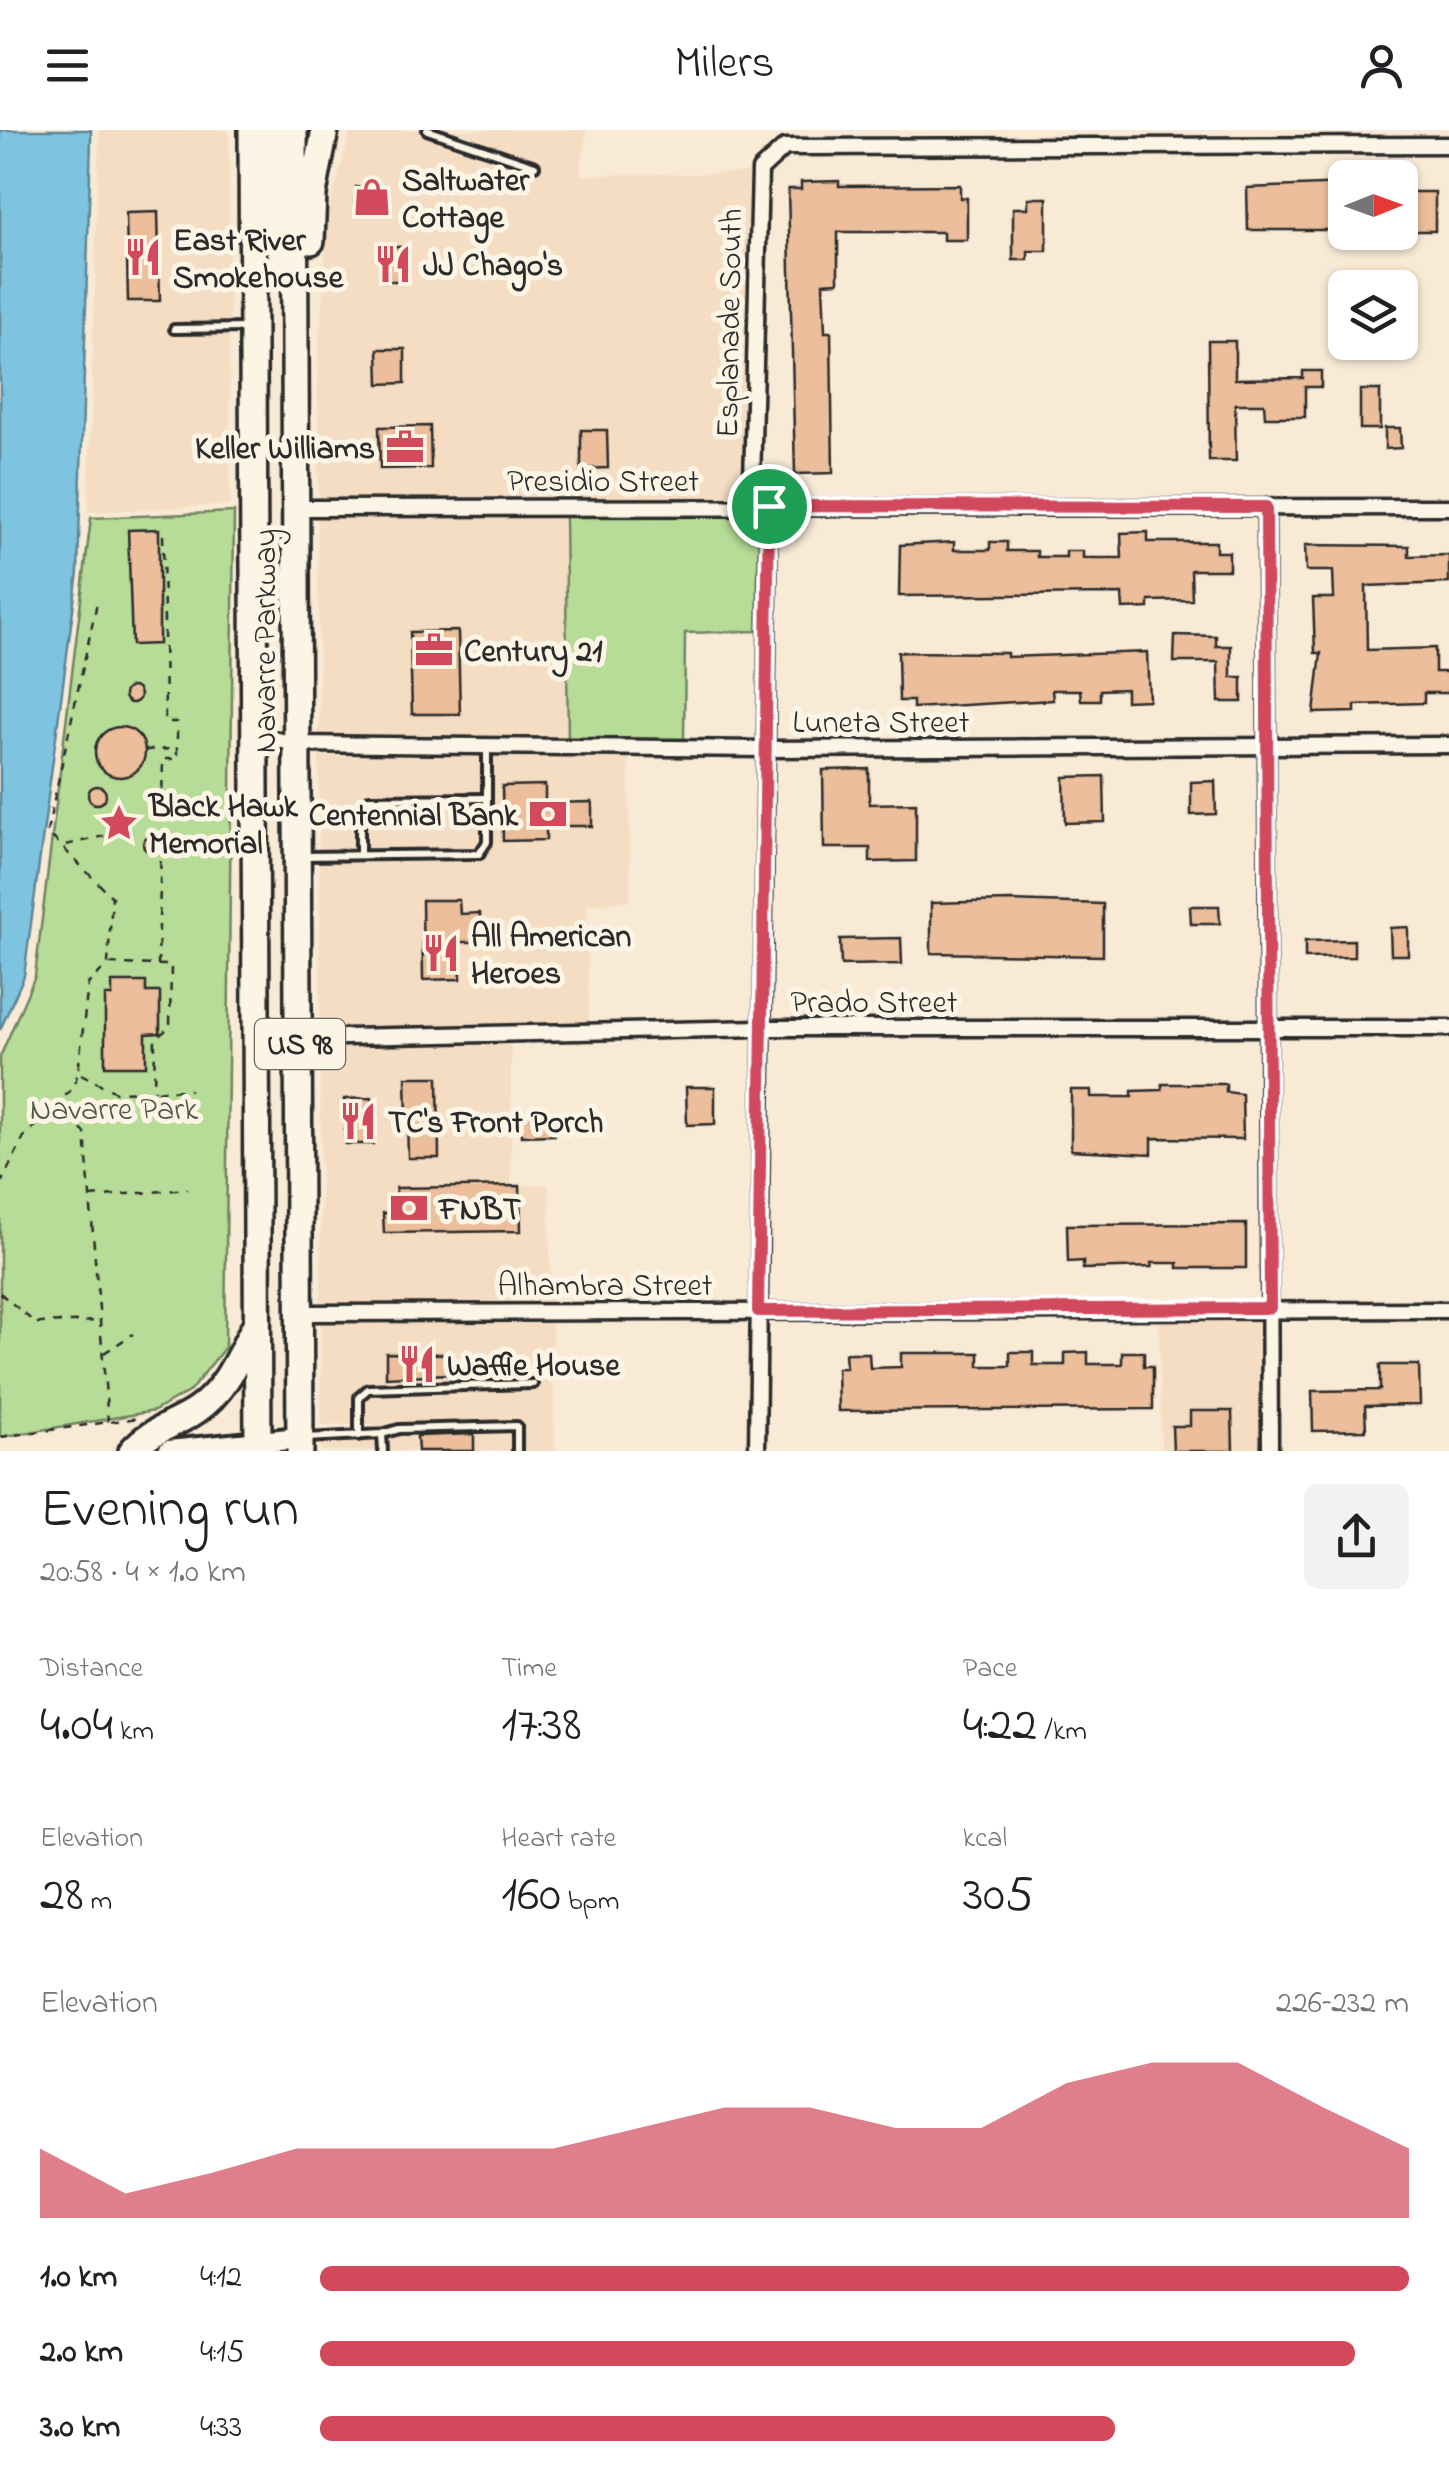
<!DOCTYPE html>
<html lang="en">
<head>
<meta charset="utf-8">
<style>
	body { margin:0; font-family:"Indie Flower",sans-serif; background:#f2f2f2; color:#202124; height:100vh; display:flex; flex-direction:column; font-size:38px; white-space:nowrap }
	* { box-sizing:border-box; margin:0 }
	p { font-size:32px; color:#757577 }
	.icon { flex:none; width:55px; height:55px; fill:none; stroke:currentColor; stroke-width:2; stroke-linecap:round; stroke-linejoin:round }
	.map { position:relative; height:1321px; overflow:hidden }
	.sheet { display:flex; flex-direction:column; background:#fff; flex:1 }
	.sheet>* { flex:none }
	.needle { width:65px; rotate:89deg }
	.fabs { position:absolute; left:1328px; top:30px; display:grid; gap:20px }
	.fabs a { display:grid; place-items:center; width:90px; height:90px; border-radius:15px; background:#fff; box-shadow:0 2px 8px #0004; font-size:50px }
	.pin { position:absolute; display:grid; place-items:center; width:85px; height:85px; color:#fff; margin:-42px; border:5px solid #fff; border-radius:50%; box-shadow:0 2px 10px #0007 }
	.round { display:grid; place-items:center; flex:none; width:105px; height:105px; border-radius:15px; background:#f2f2f2 }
	.overview { display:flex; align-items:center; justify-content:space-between; height:170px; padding:0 40px }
	h1 { font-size:55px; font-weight:600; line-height:75px }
	.figures { display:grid; grid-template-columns:repeat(3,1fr); gap:15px; height:170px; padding:10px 40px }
	.figures div { display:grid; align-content:center }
	.figures b { font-size:50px; font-weight:600 }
	.figures small { font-size:28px; font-weight:400 }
	.figures p { font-size:28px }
	.chart { height:280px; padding:20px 40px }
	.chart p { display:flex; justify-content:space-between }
	.chart svg { width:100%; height:180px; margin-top:10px; fill:#d1495b; opacity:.7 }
	ul { padding:0 40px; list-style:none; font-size:32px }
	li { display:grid; grid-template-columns:160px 120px 1fr; align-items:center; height:75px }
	li i { height:25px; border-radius:12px; background:#d1495b }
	header { display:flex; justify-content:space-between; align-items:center; height:130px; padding:0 40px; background:#fff; font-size:45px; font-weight:600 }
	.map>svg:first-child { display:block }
</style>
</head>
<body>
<header><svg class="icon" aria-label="menu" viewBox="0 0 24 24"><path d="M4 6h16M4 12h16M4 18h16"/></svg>Milers<svg class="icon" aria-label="person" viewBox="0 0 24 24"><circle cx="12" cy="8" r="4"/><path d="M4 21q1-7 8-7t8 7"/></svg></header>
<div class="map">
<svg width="1449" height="1321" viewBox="0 0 1449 1321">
	<rect width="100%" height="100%" fill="#f9ead6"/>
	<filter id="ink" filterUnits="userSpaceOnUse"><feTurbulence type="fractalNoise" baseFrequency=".01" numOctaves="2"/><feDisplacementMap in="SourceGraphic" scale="20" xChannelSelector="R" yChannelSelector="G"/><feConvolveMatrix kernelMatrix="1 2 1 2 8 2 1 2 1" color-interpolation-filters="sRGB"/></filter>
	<g filter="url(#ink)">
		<!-- built -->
		<g fill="#f5ddc4">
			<path d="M 99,0 L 229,0 L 230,375 L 88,382 Z"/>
			<path d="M 351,0 L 587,0 L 580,45 L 749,43 L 742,352 L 751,368 L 318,370 L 318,227 L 329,79 Z"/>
			<path d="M 565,386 L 568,609 L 319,609 L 318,387 Z"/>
			<path d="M 319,626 L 629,627 L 630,771 L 587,774 L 589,893 L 320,898 Z"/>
			<path d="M 511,912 L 511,1056 L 549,1055 L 551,1174 L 321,1175 L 320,916 Z"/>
			<path d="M 1159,1187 L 1259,1187 L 1260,1321 L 1161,1321 Z"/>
			<path d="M 552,1191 L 555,1321 L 321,1321 L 321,1312 L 376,1310 L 375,1294 L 321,1295 L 321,1192 Z"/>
		</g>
		<!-- green -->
		<g fill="#b6dc97" stroke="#708461" stroke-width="2.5">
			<path d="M 234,382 L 225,1217 L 190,1261 L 154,1281 L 0,1307 L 0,927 L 35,846 L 91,388 Z"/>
			<path d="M 759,385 L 757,501 L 685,503 L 684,610 L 568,609 L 565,386 Z"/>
		</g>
		<!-- water -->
		<path fill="#7ec3df" stroke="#5d8697" stroke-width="2.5" d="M 0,0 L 91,0 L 91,8 L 78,442 L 24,846 L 0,900 Z"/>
		<!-- building -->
		<g fill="#ecbe9b" stroke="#2b2b2b" stroke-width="2.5">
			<path d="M 839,51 L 839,56 L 960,55 L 960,68 L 967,68 L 967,110 L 943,110 L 943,102 L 838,102 L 838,152 L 823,153 L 825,202 L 831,202 L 833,343 L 795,344 L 788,59 L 801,59 L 801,52 Z"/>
			<path d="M 1345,54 L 1345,100 L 1248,100 L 1247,58 Z"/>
			<path d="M 356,57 L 384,61 L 382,78 L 354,74 Z"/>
			<rect x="1411" y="62" width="24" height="39"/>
			<path d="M 1028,68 L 1047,68 L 1047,121 L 1028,121 L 1028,130 L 1013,130 L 1013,78 L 1028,78 Z"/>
			<path d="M 158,82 L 160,171 L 128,171 L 126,83 Z"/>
			<rect x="383" y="117" width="19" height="34"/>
			<path d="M 1208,211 L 1235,211 L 1235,249 L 1303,248 L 1303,241 L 1321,241 L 1321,257 L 1305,257 L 1305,287 L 1265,287 L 1264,274 L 1235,274 L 1236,331 L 1209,331 Z"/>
			<path d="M 378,219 L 405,219 L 405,253 L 379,254 Z"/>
			<rect x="1360" y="260" width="20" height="39"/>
			<path d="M 430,296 L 431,338 L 380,339 L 379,297 Z"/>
			<path d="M 1385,298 L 1400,298 L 1401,318 L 1385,319 Z"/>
			<path d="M 581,300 L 607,300 L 608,338 L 581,339 Z"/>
			<path d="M 159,399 L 159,514 L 132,515 L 128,400 Z"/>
			<path d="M 1148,402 L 1148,412 L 1216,412 L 1216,422 L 1229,422 L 1229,440 L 1191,440 L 1192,470 L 1149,471 L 1149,478 L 1123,479 L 1122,464 L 899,466 L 900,415 L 954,412 L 954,420 L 990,420 L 990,412 L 1007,412 L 1007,421 L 1037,421 L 1037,427 L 1066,427 L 1066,421 L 1083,421 L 1083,428 L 1122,428 L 1121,403 Z"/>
			<path d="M 1305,415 L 1409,416 L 1409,426 L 1449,425 L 1449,453 L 1366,456 L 1367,520 L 1435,518 L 1435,542 L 1449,542 L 1449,563 L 1424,563 L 1424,573 L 1355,575 L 1355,582 L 1314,583 L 1321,523 L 1315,523 L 1313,468 L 1334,468 L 1333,441 L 1306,441 Z"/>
			<path d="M 458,501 L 460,584 L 412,584 L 410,502 Z"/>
			<path d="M 1175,505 L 1216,506 L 1216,516 L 1231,516 L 1231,547 L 1242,547 L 1242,572 L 1219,572 L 1218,532 L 1174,532 Z"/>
			<path d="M 898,522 L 1007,523 L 1007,527 L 1147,522 L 1149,570 L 1126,571 L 1126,559 L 1100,560 L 1100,570 L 1081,570 L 1080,560 L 1052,560 L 1053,570 L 913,578 L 913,571 L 899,571 Z"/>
			<circle cx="132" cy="565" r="8"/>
			<circle cx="120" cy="622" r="25"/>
			<path d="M 869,639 L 869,674 L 916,673 L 916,731 L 870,732 L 870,718 L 824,718 L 823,640 Z"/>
			<path d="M 1104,646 L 1105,692 L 1065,693 L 1064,647 Z"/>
			<path d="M 1215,651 L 1216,684 L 1191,685 L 1191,652 Z"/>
			<path d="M 545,655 L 545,673 L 592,672 L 592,696 L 546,696 L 546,710 L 503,711 L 502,656 Z"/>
			<circle cx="97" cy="665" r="9"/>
			<circle cx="151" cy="714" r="8"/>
			<path d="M 422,770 L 459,770 L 460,784 L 480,783 L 480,812 L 460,812 L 461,849 L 423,850 Z"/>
			<path d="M 1010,771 L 1103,774 L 1103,826 L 931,823 L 931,773 Z"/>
			<path d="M 1190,776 L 1219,776 L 1220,794 L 1191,794 Z"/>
			<path d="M 1408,797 L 1408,825 L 1391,825 L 1390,798 Z"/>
			<path d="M 901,808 L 902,834 L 841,835 L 840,809 Z"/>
			<path d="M 1354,810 L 1354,827 L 1305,828 L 1305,811 Z"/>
			<path d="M 112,852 L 146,852 L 146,862 L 160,862 L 160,903 L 146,904 L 146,936 L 105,936 L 105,866 L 112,866 Z"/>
			<path d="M 406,947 L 438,947 L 439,1028 L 408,1028 Z"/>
			<path d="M 1162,954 L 1226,954 L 1226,962 L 1242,964 L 1243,1009 L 1152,1008 L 1152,1024 L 1071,1020 L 1071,960 L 1091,960 L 1091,967 L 1132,967 L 1132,961 L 1162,960 Z"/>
			<path d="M 686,957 L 715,957 L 715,994 L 687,995 Z"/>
			<path d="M 372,968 L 373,1014 L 345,1014 L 344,969 Z"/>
			<path d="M 554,984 L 554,1005 L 521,1006 L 521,985 Z"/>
			<path d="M 520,1056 L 521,1101 L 384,1103 L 383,1083 L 396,1083 L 396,1058 Z"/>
			<path d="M 1246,1094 L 1246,1138 L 1178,1138 L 1178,1133 L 1151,1133 L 1152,1137 L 1083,1139 L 1083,1131 L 1068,1132 L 1067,1095 Z"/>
			<path d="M 1010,1222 L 1033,1222 L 1033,1235 L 1065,1235 L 1065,1223 L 1088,1222 L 1088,1234 L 1122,1234 L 1122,1222 L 1144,1222 L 1144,1236 L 1153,1236 L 1153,1279 L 838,1281 L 837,1238 L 846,1238 L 845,1223 L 869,1223 L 870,1238 L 901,1237 L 901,1223 L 979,1223 L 979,1236 L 1010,1236 Z"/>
			<path d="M 386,1223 L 449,1224 L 449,1244 L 386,1247 Z"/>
			<path d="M 1380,1235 L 1419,1235 L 1420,1275 L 1365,1276 L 1366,1300 L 1313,1301 L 1312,1261 L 1380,1260 Z"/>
			<path d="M 1190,1281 L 1232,1281 L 1233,1321 L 1173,1321 L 1172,1296 L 1190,1296 Z"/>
			<path d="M 474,1304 L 474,1321 L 418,1321 L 417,1306 Z"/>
		</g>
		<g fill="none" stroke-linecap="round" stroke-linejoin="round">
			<!-- lane casing -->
			<g stroke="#2b2b2b" stroke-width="14">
				<g id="lane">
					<path d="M 427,0 L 535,36"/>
					<path d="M 174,199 L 247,198"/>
					<path d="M 360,725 L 360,680 L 369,669 L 487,668"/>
					<path d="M 302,726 L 479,724 L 487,712 L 487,617"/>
					<path d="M 382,1304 L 399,1299 L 517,1296 L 517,1321"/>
					<path d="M 359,1306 L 359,1267 L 368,1259 L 533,1254"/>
					<path d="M 306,1308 L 382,1304 L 383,1321"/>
				</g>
			</g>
			<!-- street casing -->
			<g stroke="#2b2b2b" stroke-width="21">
				<g id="street">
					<path d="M 1266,377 L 1270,1321"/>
					<path d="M 297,378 L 1449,377"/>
					<path d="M 254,605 L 297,614 L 765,619 L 1449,615"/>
					<path d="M 300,908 L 761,898 L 1449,898"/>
					<path d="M 300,1183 L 1449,1180"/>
					<path d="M 757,1321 L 769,376 L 752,352 L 760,40 L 785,17 L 1449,15"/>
				</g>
			</g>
			<!-- secondary casing -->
			<g stroke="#2b2b2b" stroke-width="28">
				<path id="secondary" d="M 169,1321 L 299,1308"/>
			</g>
			<!-- highway casing -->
			<g stroke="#2b2b2b" stroke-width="32">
				<g id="highway">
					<path d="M 252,0 L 258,1321"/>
					<path d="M 274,0 L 274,96 L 285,139"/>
					<path d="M 294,0 L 300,1321"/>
					<path d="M 311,111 L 313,64 L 325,0"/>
					<path d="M 132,1321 C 151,1299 174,1296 197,1280 C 226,1260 239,1226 255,1196"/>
				</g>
			</g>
			<!-- path -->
			<g stroke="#2b2b2b" stroke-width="2.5" stroke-dasharray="8 8" stroke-linecap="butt">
				<path d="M 145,620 L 174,619"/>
				<path d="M 66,715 L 104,706"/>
				<path d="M 110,834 L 171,835 L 170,897 L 155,909 L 154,961"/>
				<path d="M 158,835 L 163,629 L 177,629 L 177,592 L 165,592 L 163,401"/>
				<path d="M 81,944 L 115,962 L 190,960"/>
				<path d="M 57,978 L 85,1003 L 108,1292"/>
				<path d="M 0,1055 L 24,1007 L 73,958 L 78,943 L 88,854 L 108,834 L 112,767 L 47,702 L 98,468"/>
				<path d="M 91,1067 L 188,1059"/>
				<path d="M 0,1163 L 35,1193 L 98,1191"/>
				<path d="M 104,1223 L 133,1204"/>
				<path d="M 0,1307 L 138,1288"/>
			</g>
			<!-- lane -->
			<use href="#lane" stroke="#fcf5e5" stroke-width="6"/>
			<!-- street -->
			<use href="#street" stroke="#fcf5e5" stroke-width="14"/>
			<!-- secondary -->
			<use href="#secondary" stroke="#fcf5e5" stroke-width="20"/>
			<!-- highway -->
			<use href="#highway" stroke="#fcf5e5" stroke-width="25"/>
		</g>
	</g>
	<g fill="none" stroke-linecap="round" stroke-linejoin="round" filter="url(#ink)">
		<!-- route casing -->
		<g stroke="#fff" stroke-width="20">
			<path id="route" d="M 769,376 L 1266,377 L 1270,1178 L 758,1181 Z"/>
		</g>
		<!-- route -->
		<use href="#route" stroke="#d1495b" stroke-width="12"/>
	</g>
	<!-- icons -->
	<defs>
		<g id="shop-bare" transform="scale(3)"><path d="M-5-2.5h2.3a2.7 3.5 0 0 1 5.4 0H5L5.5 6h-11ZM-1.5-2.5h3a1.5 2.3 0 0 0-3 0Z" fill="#d1495b" stroke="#fcf5e5" stroke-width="2.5" paint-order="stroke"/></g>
		<g id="restaurant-bare" transform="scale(3)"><path d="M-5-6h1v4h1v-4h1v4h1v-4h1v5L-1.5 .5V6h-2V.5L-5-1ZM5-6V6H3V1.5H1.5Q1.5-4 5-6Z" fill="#d1495b" stroke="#fcf5e5" stroke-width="2.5" paint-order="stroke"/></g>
		<g id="office-bare" transform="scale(3)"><path d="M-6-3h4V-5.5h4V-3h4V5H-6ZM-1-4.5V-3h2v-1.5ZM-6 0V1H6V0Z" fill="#d1495b" stroke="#fcf5e5" stroke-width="2.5" paint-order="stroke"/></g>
		<g id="bank-bare" transform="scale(3)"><path d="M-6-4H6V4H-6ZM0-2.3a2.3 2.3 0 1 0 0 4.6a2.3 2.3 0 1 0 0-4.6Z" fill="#d1495b" stroke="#fcf5e5" stroke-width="2.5" paint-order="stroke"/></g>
		<g id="sight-bare" transform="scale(3)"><path d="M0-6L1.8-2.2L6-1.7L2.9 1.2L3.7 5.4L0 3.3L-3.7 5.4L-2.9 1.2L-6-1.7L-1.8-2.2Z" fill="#d1495b" stroke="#fcf5e5" stroke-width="2.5" paint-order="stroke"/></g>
	</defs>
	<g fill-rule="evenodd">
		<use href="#shop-bare" x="372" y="67"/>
		<use href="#restaurant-bare" x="143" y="127"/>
		<use href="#restaurant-bare" x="393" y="134"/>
		<use href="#office-bare" x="405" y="317"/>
		<use href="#office-bare" x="434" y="520"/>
		<use href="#bank-bare" x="548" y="684"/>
		<use href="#sight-bare" x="119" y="693"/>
		<use href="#restaurant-bare" x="441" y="823"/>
		<use href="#restaurant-bare" x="358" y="991"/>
		<use href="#bank-bare" x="409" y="1078"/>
		<use href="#restaurant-bare" x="417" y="1234"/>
	</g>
	<g text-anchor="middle" stroke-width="10" stroke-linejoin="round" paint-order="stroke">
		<!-- shield labels -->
		<rect fill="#fcf5e5" stroke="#6a6863" stroke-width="2.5" x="255" y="889" width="90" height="50" rx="8"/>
		<g font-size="30" font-weight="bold" fill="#2b2b2b">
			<text x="300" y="924">US 98</text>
		</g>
		<!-- poi labels -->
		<g font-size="32" font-weight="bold" fill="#2b2b2b" stroke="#fcf5e5" text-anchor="start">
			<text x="402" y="60">Saltwater<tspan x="402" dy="37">Cottage</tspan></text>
			<text x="173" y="120">East River<tspan x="173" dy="37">Smokehouse</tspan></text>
			<text x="423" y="145">JJ Chago's</text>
			<text x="375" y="328" text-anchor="end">Keller Williams</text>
			<text x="464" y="531">Century 21</text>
			<text x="149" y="686">Black Hawk<tspan x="149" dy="37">Memorial</tspan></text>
			<text x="518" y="695" text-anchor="end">Centennial Bank</text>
			<text x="471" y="816">All American<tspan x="471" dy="37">Heroes</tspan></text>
			<text x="388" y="1002">TC's Front Porch</text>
			<text x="439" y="1089">FNBT</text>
			<text x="447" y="1245">Waffle House</text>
		</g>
		<!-- street labels -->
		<g font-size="32" fill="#2b2b2b" stroke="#fcf5e5">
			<text transform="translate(728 193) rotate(-89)" y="11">Esplanade South</text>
			<text x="603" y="361">Presidio Street</text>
			<text transform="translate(264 511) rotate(-90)" y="11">Navarre Parkway</text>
			<text x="881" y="602">Luneta Street</text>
			<text x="874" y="882">Prado Street</text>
			<text x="605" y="1165">Alhambra Street</text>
		</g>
		<!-- park labels -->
		<g font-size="32" fill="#4e5746" stroke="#fcf5e5">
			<text x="114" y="989">Navarre Park</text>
		</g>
	</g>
</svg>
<div class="fabs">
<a><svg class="needle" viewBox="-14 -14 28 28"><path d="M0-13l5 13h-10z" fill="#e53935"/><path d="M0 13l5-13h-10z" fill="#757577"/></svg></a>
<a><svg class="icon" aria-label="layers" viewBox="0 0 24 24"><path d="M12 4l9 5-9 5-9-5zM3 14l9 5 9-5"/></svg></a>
</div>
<div class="pin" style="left:769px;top:376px;background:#1e9e55"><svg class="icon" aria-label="arrive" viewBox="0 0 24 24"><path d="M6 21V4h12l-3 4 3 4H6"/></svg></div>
</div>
<section class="sheet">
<div class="overview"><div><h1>Evening run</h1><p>20:58 · 4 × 1.0 km</p></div><a class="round"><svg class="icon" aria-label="share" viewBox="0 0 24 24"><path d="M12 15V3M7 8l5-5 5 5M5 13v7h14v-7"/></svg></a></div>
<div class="figures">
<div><p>Distance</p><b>4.04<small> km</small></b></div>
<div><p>Time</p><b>17:38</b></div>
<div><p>Pace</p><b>4:22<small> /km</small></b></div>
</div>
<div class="figures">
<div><p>Elevation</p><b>28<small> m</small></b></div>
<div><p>Heart rate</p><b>160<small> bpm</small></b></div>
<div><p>kcal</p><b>305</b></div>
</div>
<div class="chart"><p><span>Elevation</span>226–232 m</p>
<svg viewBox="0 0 160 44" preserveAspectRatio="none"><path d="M0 44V27L10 38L20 33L30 27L40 27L50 27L60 27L70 22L80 17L90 17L100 22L110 22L120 11L130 6L140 6L150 17L160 27V44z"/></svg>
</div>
<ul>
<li><b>1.0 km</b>4:12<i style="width:100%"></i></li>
<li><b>2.0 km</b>4:15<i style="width:95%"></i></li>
<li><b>3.0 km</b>4:33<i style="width:73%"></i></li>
</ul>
</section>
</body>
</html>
